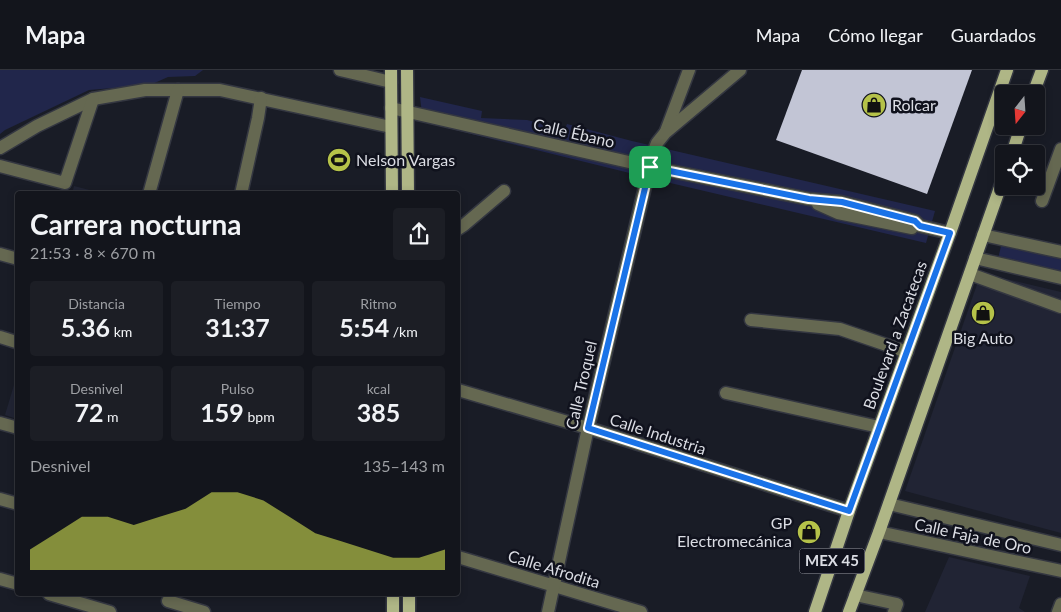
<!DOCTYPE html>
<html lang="es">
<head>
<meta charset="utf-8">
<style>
	body { margin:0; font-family:Lato,sans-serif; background:#1c1e25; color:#f1f3f6; height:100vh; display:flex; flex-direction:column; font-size:19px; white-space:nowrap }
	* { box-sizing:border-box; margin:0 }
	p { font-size:16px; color:#9d9fa3 }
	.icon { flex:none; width:28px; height:28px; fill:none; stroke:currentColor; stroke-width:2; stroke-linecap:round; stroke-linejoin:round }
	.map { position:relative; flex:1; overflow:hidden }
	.drawer { position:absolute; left:15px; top:121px; width:445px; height:405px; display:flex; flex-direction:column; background:#13151c; border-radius:5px; box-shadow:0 2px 8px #0003,0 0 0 1px #32343b }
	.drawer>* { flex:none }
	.needle { width:32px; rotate:197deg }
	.buttons { position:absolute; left:995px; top:15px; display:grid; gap:10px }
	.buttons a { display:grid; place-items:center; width:50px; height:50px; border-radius:5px; background:#13151c; box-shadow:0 2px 8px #0003,0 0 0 1px #32343b; font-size:25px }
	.pin { position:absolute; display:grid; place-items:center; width:42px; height:42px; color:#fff; margin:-21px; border-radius:10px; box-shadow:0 2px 8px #0006 }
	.round { display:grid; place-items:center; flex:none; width:52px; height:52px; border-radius:5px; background:#1c1e25 }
	.summary { display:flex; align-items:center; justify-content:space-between; height:85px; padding:0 15px }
	h1 { font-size:28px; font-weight:700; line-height:38px }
	.stats { display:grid; grid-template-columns:repeat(3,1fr); gap:8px; height:85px; padding:5px 15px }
	.stats div { display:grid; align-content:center; border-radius:5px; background:#1c1e25; text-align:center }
	.stats b { font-size:25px; font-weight:700 }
	.stats small { font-size:14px; font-weight:400 }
	.stats p { font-size:14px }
	.chart { height:140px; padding:10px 15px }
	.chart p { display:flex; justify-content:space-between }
	.chart svg { width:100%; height:90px; margin-top:5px; fill:#b5c249; opacity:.7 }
	header { display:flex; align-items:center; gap:30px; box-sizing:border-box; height:70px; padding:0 25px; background:#13151c; border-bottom:1px solid #32343b }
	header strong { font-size:24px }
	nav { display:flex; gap:28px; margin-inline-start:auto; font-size:18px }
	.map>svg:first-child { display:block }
</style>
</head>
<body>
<header>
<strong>Mapa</strong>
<nav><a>Mapa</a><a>Cómo llegar</a><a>Guardados</a></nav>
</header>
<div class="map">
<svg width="1061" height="542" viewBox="0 0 1061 542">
	<rect width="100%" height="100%" fill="#191c26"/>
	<!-- built -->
	<g fill="#212434">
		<path d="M 74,116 L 105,124 L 72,124 Z"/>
		<path d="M 981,203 L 1061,222 L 1061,463 L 905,421 Z"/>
		<path d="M 17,305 L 17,349 L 5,345 Z"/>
		<path d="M 949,487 L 1030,506 L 1019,538 L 1025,542 L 925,542 Z"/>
	</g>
	<!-- green -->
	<g fill="#21264b">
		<path d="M 0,0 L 203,0 L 195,6 L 168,7 L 150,15 L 89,20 L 5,60 L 0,64 Z"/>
		<path d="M 420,27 L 482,41 L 481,48 L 527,50 L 565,59 L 567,54 L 632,71 L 935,141 L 926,173 L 666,112 L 423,52 Z"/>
		<path d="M 1001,176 L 1061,189 L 1061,204 L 998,189 Z"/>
	</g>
	<!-- building -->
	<path fill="#c2c5d5" d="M 802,0 L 972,0 L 927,124 L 776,70 Z"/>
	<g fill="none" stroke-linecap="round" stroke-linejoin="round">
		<!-- minor casing -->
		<g stroke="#343741" stroke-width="15">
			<g id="minor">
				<path d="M 340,0 L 391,12"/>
				<path d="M 391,38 L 651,97 L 809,129 L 841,132 L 915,151 L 920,156 L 950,163"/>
				<path d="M 666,61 L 689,0"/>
				<path d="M 0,78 L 37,56 L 93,29 L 145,20 L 220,20 L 391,57"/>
				<path d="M 0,96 L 65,113 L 93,29"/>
				<path d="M 149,124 L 178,20"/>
				<path d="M 241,124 L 258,48 L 261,28"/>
				<path d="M 1042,131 L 1061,79"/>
				<path d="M 818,134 L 838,143 L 912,158"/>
				<path d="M 458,159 L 464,155 L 504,121"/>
				<path d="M 983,165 L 1061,182"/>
				<path d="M 0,184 L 18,189"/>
				<path d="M 975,188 L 1061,208"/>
				<path d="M 970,204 L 1061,237"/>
				<path d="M 751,250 L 840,259 L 907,282"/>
				<path d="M 0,267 L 16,272"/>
				<path d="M 458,320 L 588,358 L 849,441"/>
				<path d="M 726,323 L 879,357"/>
				<path d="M 0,353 L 18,358"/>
				<path d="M 0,429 L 18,434"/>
				<path d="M 889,434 L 1061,475"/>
				<path d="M 879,462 L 1061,501"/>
				<path d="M 458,487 L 641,542"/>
				<path d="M 0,509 L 18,514"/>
				<path d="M 49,524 L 110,542"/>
				<path d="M 855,525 L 897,534 L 894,542"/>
				<path d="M 168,531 L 204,542"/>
				<path d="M 548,542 L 588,358 L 653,83 L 657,73 L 665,63 L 740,0"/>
				<path d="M 1058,542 L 1061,534"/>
			</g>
		</g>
		<!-- major casing -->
		<g stroke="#343741" stroke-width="15">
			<g id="major">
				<path d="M 391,0 L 392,124"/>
				<path d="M 407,0 L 408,124"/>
				<path d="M 1033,24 L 1042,0"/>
				<path d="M 1012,84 L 1021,56"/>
				<path d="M 409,524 L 409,542"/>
				<path d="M 393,542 L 393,524"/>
				<path d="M 815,542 L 849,441 L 950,163 L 1007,0"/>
				<path d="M 849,542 L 879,462 L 1004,106"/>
			</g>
		</g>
		<!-- minor -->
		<use href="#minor" stroke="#656851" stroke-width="12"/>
		<!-- major -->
		<use href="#major" stroke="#afb686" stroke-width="12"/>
	</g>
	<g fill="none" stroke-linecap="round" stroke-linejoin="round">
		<!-- route casing -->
		<g stroke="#fff" stroke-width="10">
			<path id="route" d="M 650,97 L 809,129 L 842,132 L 915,151 L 920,156 L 950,163 L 849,441 L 588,358 Z"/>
		</g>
		<!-- route -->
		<use href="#route" stroke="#1a73e8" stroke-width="6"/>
	</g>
	<!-- icons -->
	<defs>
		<g id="shop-disc" transform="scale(1.25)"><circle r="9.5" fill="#b5c249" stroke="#10121d"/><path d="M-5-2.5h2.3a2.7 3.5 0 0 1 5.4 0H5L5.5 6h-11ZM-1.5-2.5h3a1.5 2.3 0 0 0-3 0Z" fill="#111"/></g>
		<g id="stadium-disc" transform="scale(1.25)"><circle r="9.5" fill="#b5c249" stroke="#10121d"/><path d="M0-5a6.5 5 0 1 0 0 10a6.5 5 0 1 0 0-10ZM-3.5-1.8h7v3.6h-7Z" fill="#111"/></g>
	</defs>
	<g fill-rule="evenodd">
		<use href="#shop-disc" x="874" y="35"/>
		<use href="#stadium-disc" x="339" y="90"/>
		<use href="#shop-disc" x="983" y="243"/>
		<use href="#shop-disc" x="809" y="462"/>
	</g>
	<g text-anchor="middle" stroke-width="5" stroke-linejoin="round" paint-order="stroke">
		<!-- shield labels -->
		<rect fill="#10121d" stroke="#9ea0a8" stroke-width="1" x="799.5" y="478.5" width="65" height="25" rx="4"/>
		<g font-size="15" font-weight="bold" fill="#dbdde4">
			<text x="832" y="496">MEX 45</text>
		</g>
		<!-- poi labels -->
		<g font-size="16" fill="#dbdde4" stroke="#10121d" text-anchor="start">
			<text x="892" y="41">Rolcar</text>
			<text x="356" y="96">Nelson Vargas</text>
			<text x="983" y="274" text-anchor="middle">Big Auto</text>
			<text x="792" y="459" text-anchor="end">GP<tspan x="792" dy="18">Electromecánica</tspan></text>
		</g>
		<!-- street labels -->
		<g font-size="16" fill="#dbdde4" stroke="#10121d">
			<text transform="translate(574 63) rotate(13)" y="6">Calle Ébano</text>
			<text transform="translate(895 265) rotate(-70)" y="6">Boulevard a Zacatecas</text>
			<text transform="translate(581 315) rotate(-77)" y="6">Calle Troquel</text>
			<text transform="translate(658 364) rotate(18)" y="6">Calle Industria</text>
			<text transform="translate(973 466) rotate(12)" y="6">Calle Faja de Oro</text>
			<text transform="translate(554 499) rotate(17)" y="6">Calle Afrodita</text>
		</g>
	</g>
</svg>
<div class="buttons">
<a><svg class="needle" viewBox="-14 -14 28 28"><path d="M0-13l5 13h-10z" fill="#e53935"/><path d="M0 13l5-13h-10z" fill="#9d9fa3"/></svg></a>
<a><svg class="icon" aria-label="locate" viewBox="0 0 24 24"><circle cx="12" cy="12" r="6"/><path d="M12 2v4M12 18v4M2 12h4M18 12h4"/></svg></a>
</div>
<div class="pin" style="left:650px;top:97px;background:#1e9e55"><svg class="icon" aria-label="arrive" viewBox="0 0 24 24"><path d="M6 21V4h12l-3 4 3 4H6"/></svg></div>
<section class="drawer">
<div class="summary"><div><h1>Carrera nocturna</h1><p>21:53 · 8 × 670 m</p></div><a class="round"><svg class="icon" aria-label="share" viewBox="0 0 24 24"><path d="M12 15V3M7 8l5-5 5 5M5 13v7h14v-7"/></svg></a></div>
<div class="stats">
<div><p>Distancia</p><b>5.36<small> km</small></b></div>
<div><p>Tiempo</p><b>31:37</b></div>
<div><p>Ritmo</p><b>5:54<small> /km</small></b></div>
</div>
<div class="stats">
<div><p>Desnivel</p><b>72<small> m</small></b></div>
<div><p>Pulso</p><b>159<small> bpm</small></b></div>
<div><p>kcal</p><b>385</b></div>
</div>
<div class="chart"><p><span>Desnivel</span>135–143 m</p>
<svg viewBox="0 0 160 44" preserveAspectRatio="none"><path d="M0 44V34L10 26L20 18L30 18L40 22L50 18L60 14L70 6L80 6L90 10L100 18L110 26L120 30L130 34L140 38L150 38L160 34V44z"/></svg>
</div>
</section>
</div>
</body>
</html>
